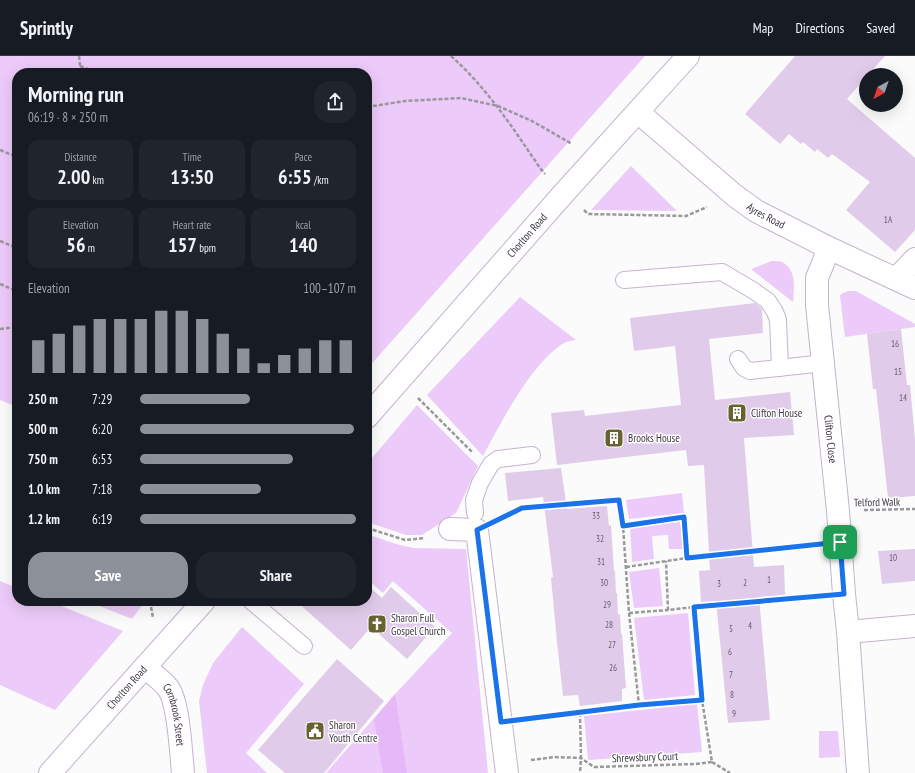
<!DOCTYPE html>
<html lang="en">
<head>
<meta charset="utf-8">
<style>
	body { margin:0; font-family:"PT Sans Narrow",sans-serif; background:#20242c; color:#f1f3f6; height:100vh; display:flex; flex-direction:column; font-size:15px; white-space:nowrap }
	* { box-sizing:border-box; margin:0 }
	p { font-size:13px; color:#9ea1a6 }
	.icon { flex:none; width:22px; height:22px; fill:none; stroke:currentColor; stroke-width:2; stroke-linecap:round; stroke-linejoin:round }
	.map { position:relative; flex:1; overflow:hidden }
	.side { position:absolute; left:12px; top:12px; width:360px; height:538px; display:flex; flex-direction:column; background:#171b24; border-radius:16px; box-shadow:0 4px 16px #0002 }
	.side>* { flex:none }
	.needle { width:26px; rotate:220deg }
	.tools { position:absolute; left:859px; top:12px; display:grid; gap:8px }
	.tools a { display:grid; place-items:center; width:44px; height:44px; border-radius:50%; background:#171b24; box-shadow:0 4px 16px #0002; font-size:20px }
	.pin { position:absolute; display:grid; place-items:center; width:34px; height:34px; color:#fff; margin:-17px; border-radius:8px; box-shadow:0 2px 6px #0006 }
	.round { display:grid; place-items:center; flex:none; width:42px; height:42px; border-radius:16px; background:#20242c }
	.head { display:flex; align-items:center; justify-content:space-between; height:68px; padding:0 16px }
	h1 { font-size:22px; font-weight:600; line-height:30px }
	.figures { display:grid; grid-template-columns:repeat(3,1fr); gap:6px; height:68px; padding:4px 16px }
	.figures div { display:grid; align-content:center; border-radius:10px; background:#20242c; text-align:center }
	.figures b { font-size:20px; font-weight:600 }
	.figures small { font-size:11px; font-weight:400 }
	.figures p { font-size:11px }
	.chart { height:112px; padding:8px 16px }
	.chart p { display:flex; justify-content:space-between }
	.chart svg { width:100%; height:72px; margin-top:4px; stroke:#8c9099; stroke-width:6 }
	.primary-button { display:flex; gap:8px; margin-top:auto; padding:8px 16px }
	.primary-button a { flex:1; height:46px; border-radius:16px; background:#8c9099; color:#fff; font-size:16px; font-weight:600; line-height:46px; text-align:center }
	.primary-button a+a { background:#20242c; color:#f1f3f6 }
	ul { padding:0 16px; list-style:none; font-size:13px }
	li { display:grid; grid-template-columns:64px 48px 1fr; align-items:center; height:30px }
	li i { height:10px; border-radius:5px; background:#8c9099 }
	header { display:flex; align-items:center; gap:24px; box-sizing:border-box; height:56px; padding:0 20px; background:#171b24; border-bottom:1px solid #363941 }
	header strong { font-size:19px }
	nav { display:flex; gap:22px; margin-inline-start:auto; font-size:14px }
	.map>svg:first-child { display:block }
</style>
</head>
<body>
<header>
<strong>Sprintly</strong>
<nav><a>Map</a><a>Directions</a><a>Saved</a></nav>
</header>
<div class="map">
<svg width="915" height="717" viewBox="0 0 915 717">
	<rect width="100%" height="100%" fill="#fbfbfb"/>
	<!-- green -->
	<g fill="#eccaf9">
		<path d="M 0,0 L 645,0 L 367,313 L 367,17 L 17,17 L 17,351 L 0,344 Z"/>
		<path d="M 631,110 L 677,155 L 591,154 Z"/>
		<path d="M 772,205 C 775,205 780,205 782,206 C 797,213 794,233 793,246 L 751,213 Z"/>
		<path d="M 848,235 L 856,235 L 915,268 L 915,271 L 845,281 L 840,240 L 841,238 Z"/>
		<path d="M 520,241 L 576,284 C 572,285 567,285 564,287 C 531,307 501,367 483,400 L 427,339 Z"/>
		<path d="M 417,349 L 478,410 L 456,457 L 422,479 L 406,479 L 367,466 L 367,408 Z"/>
		<path d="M 682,437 L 684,457 L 629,463 L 626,444 Z"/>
		<path d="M 680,466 L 684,493 L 669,493 L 668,479 L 652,480 L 654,503 L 632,506 L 630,470 Z"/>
		<path d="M 367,478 L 396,488 L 413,492 L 466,493 L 488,717 L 326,717 L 397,636 L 452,577 L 393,525 L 383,537 L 367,523 Z"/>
		<path d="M 659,512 L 663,550 L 634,552 L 629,516 Z"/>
		<path d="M 0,525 L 17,532 L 17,545 L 49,545 L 123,575 L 55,654 L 0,629 Z"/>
		<path d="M 87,545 L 145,545 L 132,563 Z"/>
		<path d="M 688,557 L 695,639 L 644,644 L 634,562 Z"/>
		<path d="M 242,571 L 304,628 L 246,697 L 267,717 L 207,717 L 199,645 L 203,629 L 213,607 Z"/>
		<path d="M 697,648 L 702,696 L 588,704 L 584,660 Z"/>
		<path d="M 819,675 L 838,675 L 840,701 L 819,702 Z"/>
	</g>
	<!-- forest -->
	<path fill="#e6b8f8" d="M 395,638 L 407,717 L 383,717 L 374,663 Z"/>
	<!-- building -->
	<g fill="#e1cbea">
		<path d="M 795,0 L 885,0 L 868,19 L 866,19 L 866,21 L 847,43 L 915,102 L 915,174 L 895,196 L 846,154 L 870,126 L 832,98 L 828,102 L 817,93 L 815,96 L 803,86 L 801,88 L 789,78 L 780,88 L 745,58 Z"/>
		<path d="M 755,247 L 762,253 L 763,277 L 709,283 L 715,344 L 790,336 L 794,379 L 744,382 L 754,511 L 784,509 L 785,539 L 759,541 L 770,664 L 728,667 L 716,545 L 701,546 L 699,515 L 710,514 L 704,409 L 688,410 L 686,394 L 557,409 L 551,357 L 584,354 L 585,360 L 681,349 L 675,290 L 634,295 L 630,262 Z"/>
		<path d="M 901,273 L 907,329 L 910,329 L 915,383 L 915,440 L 888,442 L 876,333 L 873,333 L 867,278 Z"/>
		<path d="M 561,412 L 567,453 L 607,450 L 609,470 L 611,469 L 614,515 L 615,515 L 616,537 L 617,537 L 618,559 L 620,558 L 621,578 L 622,578 L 626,632 L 622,633 L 622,645 L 580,650 L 578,639 L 563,640 L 557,586 L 551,522 L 553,521 L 543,441 L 508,445 L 505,417 Z"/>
		<path d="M 915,493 L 915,525 L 882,528 L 878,495 Z"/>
		<path d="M 367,529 L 382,542 L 391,531 L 435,571 L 407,603 L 371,571 L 351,594 L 296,545 L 367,545 Z"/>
		<path d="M 337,603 L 384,645 L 324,717 L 285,717 L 258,694 Z"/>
	</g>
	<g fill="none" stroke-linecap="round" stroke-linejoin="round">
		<!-- service casing -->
		<g stroke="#c7b1cf" stroke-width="18">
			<g id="service">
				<path d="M 624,224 L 722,216 L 754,235 L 768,245 L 775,256 L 778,264 L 780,312"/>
				<path d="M 738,303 L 744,312 L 750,315 L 824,307"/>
				<path d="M 475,457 L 474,444 L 480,427 L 491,408 L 498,403 L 532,399"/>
				<path d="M 251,545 L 304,590"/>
			</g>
		</g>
		<!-- minor casing -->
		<g stroke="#c7b1cf" stroke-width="24">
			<g id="minor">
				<path id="s1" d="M 829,192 L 817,222 L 817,249 L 838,455 L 844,538 L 848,576 L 858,717"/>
				<path d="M 896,223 L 915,203"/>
				<path d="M 450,473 L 477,474 L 507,717"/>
				<path d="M 848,576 L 915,570"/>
				<path id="s2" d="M 145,611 C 152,618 162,624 168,632 C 179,646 181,698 183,717"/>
			</g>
		</g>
		<!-- tertiary casing -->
		<g stroke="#c7b1cf" stroke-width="24">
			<g id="tertiary">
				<path id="s3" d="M 638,56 L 734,139 L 756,155 L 829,192 L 915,232"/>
			</g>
		</g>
		<!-- secondary casing -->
		<g stroke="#c7b1cf" stroke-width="24">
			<g id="secondary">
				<path id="s4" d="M 367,361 L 564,137 L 688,0"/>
				<path id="s5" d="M 50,717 L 204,545"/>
			</g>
		</g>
		<!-- path -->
		<g stroke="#9b979d" stroke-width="2.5" stroke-dasharray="4 2" stroke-linecap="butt">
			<path d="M 79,0 L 81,17"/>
			<path d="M 451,0 C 487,32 513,72 540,112 L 545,118"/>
			<path d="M 80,10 L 99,17"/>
			<path d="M 367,51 L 405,45 L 461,42 L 498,50 L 532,65 L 572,88"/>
			<path d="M 0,94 L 17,101"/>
			<path d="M 584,154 L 588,158 L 686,160 L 707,151"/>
			<path d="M 0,185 L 17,192"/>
			<path d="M 0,228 L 17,235"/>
			<path d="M 0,273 L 17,271"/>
			<path d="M 418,342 L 472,396"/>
			<path d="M 864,454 L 915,453"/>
			<path d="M 501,462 L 522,452 L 619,444 L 623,470 L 629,557 L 639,649"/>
			<path d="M 623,470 L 684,461 L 687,502"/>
			<path d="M 367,472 L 405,484 L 425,482"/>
			<path d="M 626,511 L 687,502 L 814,489"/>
			<path d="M 150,545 L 153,562"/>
			<path d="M 694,551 L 819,540"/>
			<path d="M 629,557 L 668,554"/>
			<path d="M 580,657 L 581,702 L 580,717"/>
			<path d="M 526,662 L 639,649 L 702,644"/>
			<path d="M 531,704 L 554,701 L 581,702 L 594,711 L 695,708 L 712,706 L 702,644 L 694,551 L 668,554 L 666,505"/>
			<path d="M 712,706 L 730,717"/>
		</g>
		<!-- service -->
		<use href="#service" stroke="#fff" stroke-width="16"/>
		<!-- minor -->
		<use href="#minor" stroke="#fff" stroke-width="22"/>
		<!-- tertiary -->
		<use href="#tertiary" stroke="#fff" stroke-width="22"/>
		<!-- secondary -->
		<use href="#secondary" stroke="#fff" stroke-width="22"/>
	</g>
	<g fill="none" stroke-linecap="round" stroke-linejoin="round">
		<!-- route casing -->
		<g stroke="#fff" stroke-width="8">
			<path id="route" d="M 619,444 L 623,470 L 684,461 L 687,502 L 840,486 L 844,538 L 694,551 L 702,644 L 639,649 L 501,666 L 477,474 L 522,452 Z"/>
		</g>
		<!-- route -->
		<use href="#route" stroke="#1a73e8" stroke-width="5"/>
	</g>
	<!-- icons -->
	<defs>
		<g id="building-square" transform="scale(1)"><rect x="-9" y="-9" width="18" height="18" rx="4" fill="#666330" stroke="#fff"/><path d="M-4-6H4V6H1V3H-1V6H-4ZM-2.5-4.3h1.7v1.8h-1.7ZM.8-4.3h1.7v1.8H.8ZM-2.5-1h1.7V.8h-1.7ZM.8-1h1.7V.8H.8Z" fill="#fff"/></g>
		<g id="church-square" transform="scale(1)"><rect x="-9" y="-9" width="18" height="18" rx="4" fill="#666330" stroke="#fff"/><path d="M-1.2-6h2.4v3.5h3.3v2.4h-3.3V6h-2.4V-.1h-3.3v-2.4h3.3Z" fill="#fff"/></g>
		<g id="civic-square" transform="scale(1)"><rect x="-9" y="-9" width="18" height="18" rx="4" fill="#666330" stroke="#fff"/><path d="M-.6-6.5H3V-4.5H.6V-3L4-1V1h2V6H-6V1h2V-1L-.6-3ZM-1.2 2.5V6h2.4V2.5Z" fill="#fff"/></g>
	</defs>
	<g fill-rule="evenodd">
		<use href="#building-square" x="737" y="357"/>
		<use href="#building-square" x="614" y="382"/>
		<use href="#church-square" x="377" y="568"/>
		<use href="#civic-square" x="315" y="675"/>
	</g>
	<g text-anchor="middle" stroke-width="3" stroke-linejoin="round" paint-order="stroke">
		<!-- number labels -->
		<g font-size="9" fill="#685b6c">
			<text x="888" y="167">1A</text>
			<text x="895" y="291">16</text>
			<text x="898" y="319">15</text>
			<text x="903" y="345">14</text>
			<text x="596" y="463">33</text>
			<text x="600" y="486">32</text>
			<text x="893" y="505">10</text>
			<text x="601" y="509">31</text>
			<text x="769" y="527">1</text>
			<text x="604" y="530">30</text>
			<text x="745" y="530">2</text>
			<text x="719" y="531">3</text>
			<text x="607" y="552">29</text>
			<text x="609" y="572">28</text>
			<text x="750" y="573">4</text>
			<text x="731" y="576">5</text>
			<text x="612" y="592">27</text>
			<text x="730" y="599">6</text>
			<text x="613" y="615">26</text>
			<text x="731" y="622">7</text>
			<text x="732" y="642">8</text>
			<text x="734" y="661">9</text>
		</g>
		<!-- street labels -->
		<g font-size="11" fill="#3f3642" stroke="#fff">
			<text dy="4" stroke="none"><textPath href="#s3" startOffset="165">Ayres Road</textPath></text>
			<text dy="4" stroke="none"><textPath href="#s4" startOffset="242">Chorlton Road</textPath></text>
			<text dy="4" stroke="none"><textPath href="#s1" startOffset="194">Clifton Close</textPath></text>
			<text transform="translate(877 446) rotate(-1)" y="4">Telford Walk</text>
			<text dy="4" stroke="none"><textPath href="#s5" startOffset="115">Chorlton Road</textPath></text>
			<text dy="4" stroke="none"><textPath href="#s2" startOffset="59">Cornbrook Street</textPath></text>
			<text transform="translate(645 701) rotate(-2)" y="4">Shrewsbury Court</text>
		</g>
		<!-- poi labels -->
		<g font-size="11" fill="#3f3642" stroke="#fff" text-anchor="start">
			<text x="751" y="361">Clifton House</text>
			<text x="628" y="386">Brooks House</text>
			<text x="391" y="566">Sharon Full<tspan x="391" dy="13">Gospel Church</tspan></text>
			<text x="329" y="673">Sharon<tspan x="329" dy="13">Youth Centre</tspan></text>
		</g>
	</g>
</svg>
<div class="tools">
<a><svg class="needle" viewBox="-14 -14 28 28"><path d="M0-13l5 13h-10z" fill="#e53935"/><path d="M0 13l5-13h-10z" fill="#9ea1a6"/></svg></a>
</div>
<div class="pin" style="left:840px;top:486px;background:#1e9e55"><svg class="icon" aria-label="arrive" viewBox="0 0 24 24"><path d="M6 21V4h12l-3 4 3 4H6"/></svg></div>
<section class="side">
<div class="head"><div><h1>Morning run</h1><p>06:19 · 8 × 250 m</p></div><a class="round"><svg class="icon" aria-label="share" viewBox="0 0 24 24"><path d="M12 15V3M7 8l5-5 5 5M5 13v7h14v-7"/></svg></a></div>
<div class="figures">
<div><p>Distance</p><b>2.00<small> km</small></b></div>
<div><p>Time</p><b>13:50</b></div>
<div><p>Pace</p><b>6:55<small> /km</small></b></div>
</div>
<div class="figures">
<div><p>Elevation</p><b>56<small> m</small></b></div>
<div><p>Heart rate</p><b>157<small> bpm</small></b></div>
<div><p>kcal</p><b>140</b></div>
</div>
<div class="chart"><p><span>Elevation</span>100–107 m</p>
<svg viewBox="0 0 160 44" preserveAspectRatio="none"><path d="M5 44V24M15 44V20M25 44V15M35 44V11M45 44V11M55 44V11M65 44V6M75 44V6M85 44V11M95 44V20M105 44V29M115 44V38M125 44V33M135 44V29M145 44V24M155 44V24"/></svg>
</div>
<ul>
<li><b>250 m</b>7:29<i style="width:51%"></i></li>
<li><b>500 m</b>6:20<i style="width:99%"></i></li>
<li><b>750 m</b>6:53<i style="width:71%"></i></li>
<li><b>1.0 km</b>7:18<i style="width:56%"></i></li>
<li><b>1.2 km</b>6:19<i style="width:100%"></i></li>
</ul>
<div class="primary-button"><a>Save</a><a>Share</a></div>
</section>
</div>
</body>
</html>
